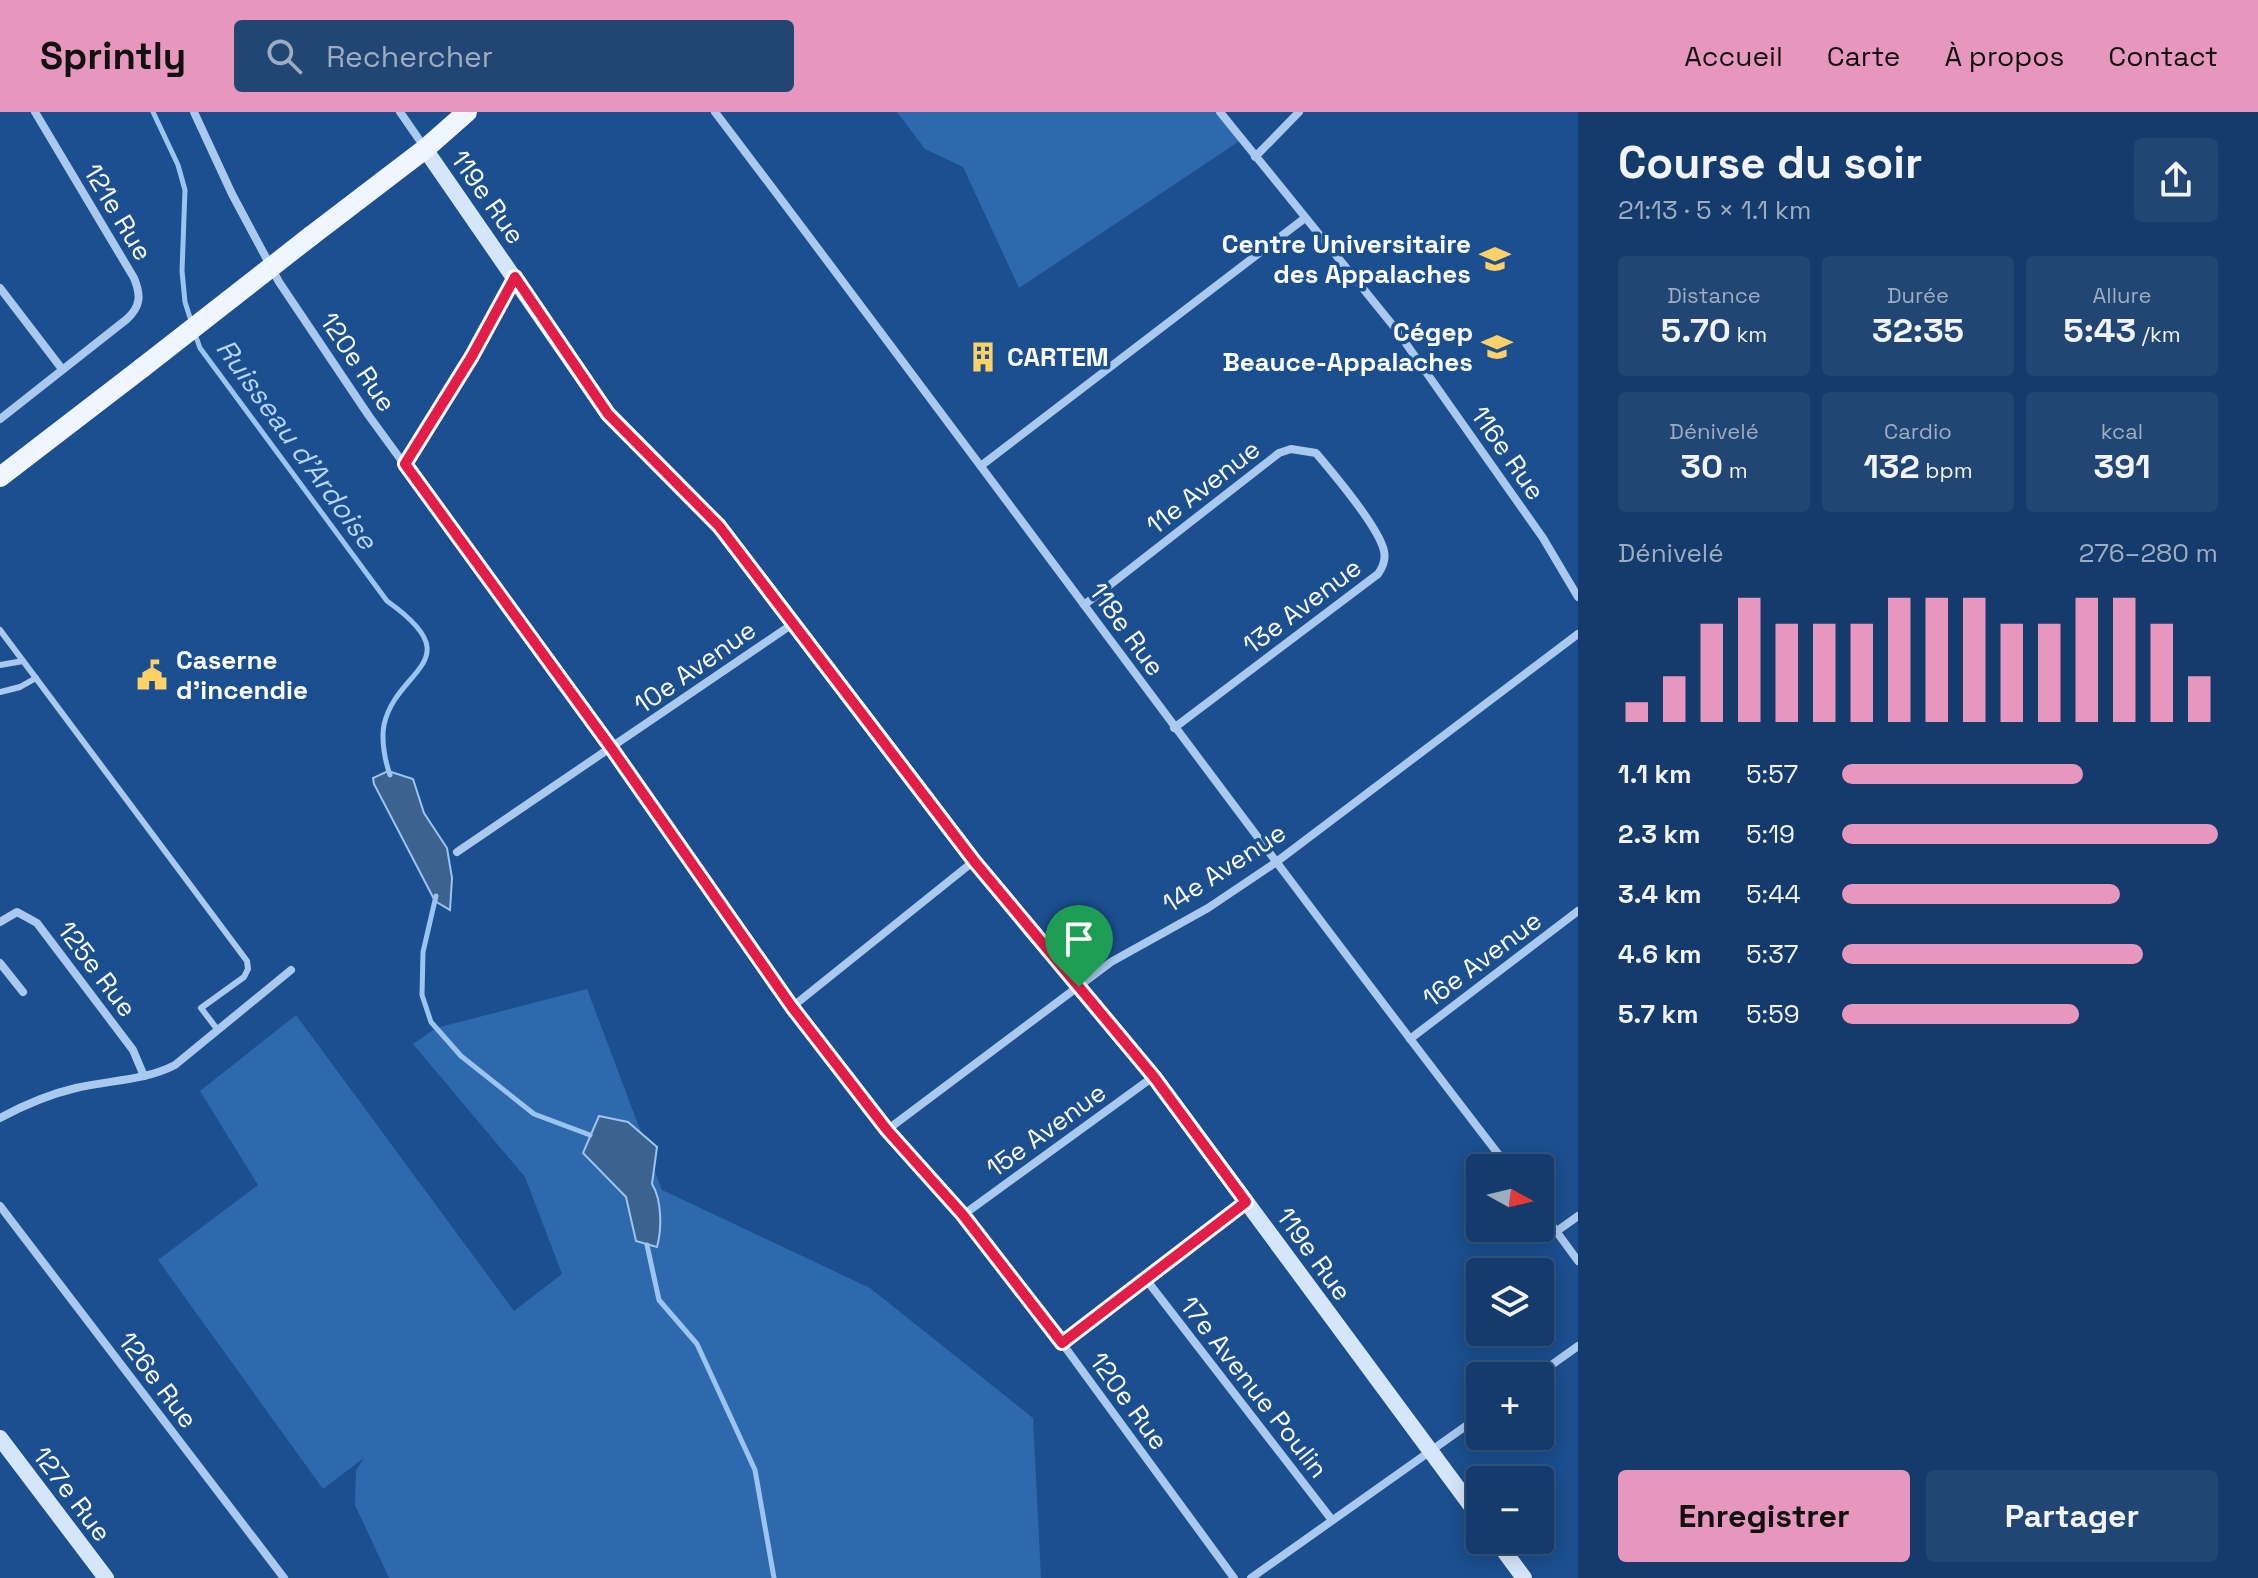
<!DOCTYPE html>
<html lang="fr">
<head>
<meta charset="utf-8">
<style>
	body { margin:0; font-family:"Space Grotesk",sans-serif; background:#214673; color:#f1f3f6; height:100vh; display:flex; flex-direction:column; font-size:30px; white-space:nowrap }
	* { box-sizing:border-box; margin:0 }
	p { font-size:26px; color:#9dadc1 }
	.icon { flex:none; width:44px; height:44px; fill:none; stroke:currentColor; stroke-width:2; stroke-linecap:round; stroke-linejoin:round }
	.map { position:relative; flex:1; overflow:hidden }
	.panel { display:flex; flex-direction:column; background:#143b6b; width:680px }
	.panel>* { flex:none }
	.needle { width:52px; rotate:98deg }
	.fabs { position:absolute; left:1466px; top:1042px; display:grid; gap:16px }
	.fabs a { display:grid; place-items:center; width:88px; height:88px; border-radius:8px; background:#143b6b; box-shadow:0 4px 20px #0003,0 0 0 2px #33557e; font-size:40px }
	.pin { position:absolute; display:grid; place-items:center; width:68px; height:68px; color:#fff; margin:-82px -34px; border-radius:50% 50% 50% 0; rotate:-45deg; box-shadow:0 0 8px #0007 }
	.pin .icon { rotate:45deg }
	.round { display:grid; place-items:center; flex:none; width:84px; height:84px; border-radius:8px; background:#214673 }
	.overview { display:flex; align-items:center; justify-content:space-between; height:136px; padding:0 40px }
	h1 { font-size:44px; font-weight:700; line-height:60px }
	.figures { display:grid; grid-template-columns:repeat(3,1fr); gap:12px; height:136px; padding:8px 40px }
	.figures div { display:grid; align-content:center; border-radius:8px; background:#214673; text-align:center }
	.figures b { font-size:34px; font-weight:700 }
	.figures small { font-size:22px; font-weight:400 }
	.figures p { font-size:22px }
	.chart { height:224px; padding:16px 40px }
	.chart p { display:flex; justify-content:space-between }
	.chart svg { width:100%; height:144px; margin-top:8px; stroke:#e797bd; stroke-width:6 }
	.action { display:flex; gap:16px; margin-top:auto; padding:16px 40px }
	.action a { flex:1; height:92px; border-radius:8px; background:#e797bd; color:#111; font-size:32px; font-weight:700; line-height:92px; text-align:center }
	.action a+a { background:#214673; color:#f1f3f6 }
	ul { padding:0 40px; list-style:none; font-size:26px }
	li { display:grid; grid-template-columns:128px 96px 1fr; align-items:center; height:60px }
	li i { height:20px; border-radius:10px; background:#e797bd }
	header { display:flex; align-items:center; gap:48px; box-sizing:border-box; height:112px; padding:0 40px; background:#e797bd; color:#111 }
	header strong { font-size:38px }
	nav { display:flex; gap:44px; margin-inline-start:auto; font-size:28px }
	.search { width:560px; height:72px; background:#214673; display:flex; align-items:center; gap:20px; box-sizing:border-box; padding:0 28px; border-radius:8px; color:#9dadc1; font-size:30px }
	main { display:flex; flex:1; min-height:0 }
	.map>svg:first-child { display:block }
</style>
</head>
<body>
<header>
<strong>Sprintly</strong>
<div class="search"><svg class="icon" aria-label="search" viewBox="0 0 24 24"><circle cx="10" cy="10" r="6"/><path d="M15 15l6 6"/></svg>Rechercher</div>
<nav><a>Accueil</a><a>Carte</a><a>À propos</a><a>Contact</a></nav>
</header>
<main>
<div class="map">
<svg width="1578" height="1466" viewBox="0 0 1578 1466">
	<rect width="100%" height="100%" fill="#1b4f8f"/>
	<!-- green -->
	<g fill="#2e69ad">
		<path d="M 897,0 L 1220,0 L 1241,28 L 1019,176 L 963,55 L 925,37 Z"/>
		<path d="M 587,877 L 641,1020 L 583,1041 L 626,1085 L 636,1129 L 656,1135 C 662,1118 662,1088 652,1072 L 654,1057 L 662,1078 L 870,1176 L 1033,1306 L 1041,1466 L 389,1466 L 355,1393 L 356,1358 L 364,1346 L 323,1377 L 158,1148 L 258,1073 L 200,979 L 296,903 L 514,1199 L 562,1162 L 525,1065 L 413,932 L 436,916 Z"/>
	</g>
	<!-- water -->
	<g fill="#3c6290" stroke="#9cc4f0" stroke-width="2">
		<path d="M 388,659 L 413,667 L 424,701 L 447,736 L 452,766 L 450,798 L 435,789 L 374,672 L 373,666 Z"/>
		<path d="M 599,1004 L 628,1010 L 657,1035 L 652,1072 C 662,1088 662,1117 657,1135 L 636,1129 L 626,1085 L 583,1041 Z"/>
	</g>
	<g fill="none" stroke-linecap="round" stroke-linejoin="round">
		<!-- stream -->
		<g stroke="#9cc4f0" stroke-width="5">
			<path d="M 153,0 L 178,53 L 185,78 L 182,159 L 185,190 L 192,212"/>
			<path d="M 195,222 L 200,236 L 387,489 C 473,550 396,556 384,613 C 381,628 385,649 390,663"/>
			<path d="M 436,784 L 423,840 L 422,883 L 431,910 L 461,944 L 534,1002 L 590,1023"/>
			<path d="M 647,1133 L 659,1188 L 697,1232 L 755,1358 L 774,1466"/>
		</g>
		<!-- lane -->
		<g stroke="#a9c9ee" stroke-width="6">
			<path d="M 0,518 L 247,849 L 248,857 L 244,865 L 201,896 L 217,917"/>
			<path d="M 0,553 L 23,549"/>
			<path d="M 0,580 L 20,575 L 36,566"/>
		</g>
		<!-- street -->
		<g stroke="#a9c9ee" stroke-width="8">
			<path d="M 194,0 L 232,82 L 279,170 L 369,304 L 612,637 L 792,895 L 887,1018 L 963,1103 L 1062,1231 L 1234,1466"/>
			<path d="M 400,0 L 425,36"/>
			<path d="M 715,0 C 981,351 1240,707 1509,1056"/>
			<path d="M 1220,0 L 1395,216 L 1543,426 L 1578,485"/>
			<path d="M 1255,45 L 1299,0"/>
			<path d="M 0,176 L 62,257"/>
			<path d="M 0,307 L 127,207 C 141,194 141,183 134,166 L 35,0"/>
			<path d="M 405,352 L 472,244 L 514,167"/>
			<path d="M 982,353 L 1305,106"/>
			<path d="M 1084,493 L 1279,341 L 1291,337 L 1316,341 C 1333,361 1379,415 1384,439 C 1386,448 1383,455 1378,462 L 1174,616"/>
			<path d="M 457,740 L 794,511"/>
			<path d="M 0,810 L 17,800 L 37,811 L 133,938 L 144,964"/>
			<path d="M 0,851 L 23,880"/>
			<path d="M 792,895 L 974,749"/>
			<path d="M 1410,927 L 1578,799"/>
			<path d="M 0,1006 C 24,993 50,982 76,976 C 109,968 144,969 175,953 L 291,858"/>
			<path d="M 887,1018 L 1111,850 L 1208,796 L 1275,751 L 1578,522"/>
			<path d="M 0,1094 L 284,1466"/>
			<path d="M 1540,1097 L 1578,1149"/>
			<path d="M 963,1103 L 1153,965"/>
			<path d="M 1557,1119 L 1578,1104"/>
			<path d="M 1145,1166 L 1332,1408"/>
			<path d="M 1062,1231 L 1246,1090"/>
			<path d="M 1536,1264 L 1578,1234"/>
			<path d="M 1251,1466 L 1480,1304"/>
		</g>
		<!-- secondary -->
		<g stroke="#d6e6fa" stroke-width="16">
			<path d="M 425,37 L 608,302 L 719,414 L 974,749 L 1154,965 L 1480,1406"/>
			<path d="M 0,1326 L 106,1466"/>
			<path d="M 1496,1428 L 1524,1466"/>
		</g>
		<!-- primary -->
		<g stroke="#f0f6ff" stroke-width="20">
			<path d="M 311,124 L 425,37 L 467,0"/>
			<path d="M 0,365 L 142,256"/>
		</g>
		<!-- primary-bridge -->
		<path stroke="#f0f6ff" stroke-width="20" d="M 142,256 L 311,124"/>
	</g>
	<g fill="none" stroke-linecap="round" stroke-linejoin="round">
		<!-- route casing -->
		<g stroke="#fff" stroke-width="16">
			<path id="route" d="M 515,165 L 608,302 L 719,414 L 974,749 L 1154,965 L 1246,1090 L 1062,1231 L 963,1103 L 887,1018 L 792,895 L 612,637 L 405,352 L 472,244 Z"/>
		</g>
		<!-- route -->
		<use href="#route" stroke="#e11d48" stroke-width="10"/>
	</g>
	<!-- icons -->
	<defs>
		<g id="university-bare" transform="scale(2.4)"><path d="M0-5L7-2L0 1L-7-2ZM-4 1L0 2.5L4 1V4Q0 6-4 4Z" fill="#ffd166" stroke="#1b4f8f" stroke-width="2.5" paint-order="stroke"/></g>
		<g id="building-bare" transform="scale(2.4)"><path d="M-4-6H4V6H1V3H-1V6H-4ZM-2.5-4.3h1.7v1.8h-1.7ZM.8-4.3h1.7v1.8H.8ZM-2.5-1h1.7V.8h-1.7ZM.8-1h1.7V.8H.8Z" fill="#ffd166" stroke="#1b4f8f" stroke-width="2.5" paint-order="stroke"/></g>
		<g id="civic-bare" transform="scale(2.4)"><path d="M-.6-6.5H3V-4.5H.6V-3L4-1V1h2V6H-6V1h2V-1L-.6-3ZM-1.2 2.5V6h2.4V2.5Z" fill="#ffd166" stroke="#1b4f8f" stroke-width="2.5" paint-order="stroke"/></g>
	</defs>
	<g fill-rule="evenodd">
		<use href="#university-bare" x="1495" y="147"/>
		<use href="#university-bare" x="1497" y="235"/>
		<use href="#building-bare" x="983" y="245"/>
		<use href="#civic-bare" x="152" y="563"/>
	</g>
	<g text-anchor="middle" stroke-width="7" stroke-linejoin="round" paint-order="stroke">
		<!-- street labels -->
		<g font-size="26" fill="#fff" stroke="#1b4f8f">
			<text transform="translate(488 85) rotate(55)" y="9">119e Rue</text>
			<text transform="translate(118 100) rotate(59)" y="9">121e Rue</text>
			<text transform="translate(358 250) rotate(56)" y="9">120e Rue</text>
			<text transform="translate(1508 341) rotate(55)" y="9">116e Rue</text>
			<text transform="translate(1203 375) rotate(-38)" y="9">11e Avenue</text>
			<text transform="translate(1302 494) rotate(-37)" y="9">13e Avenue</text>
			<text transform="translate(1127 517) rotate(54)" y="9">118e Rue</text>
			<text transform="translate(695 555) rotate(-35)" y="9">10e Avenue</text>
			<text transform="translate(1224 756) rotate(-33)" y="9">14e Avenue</text>
			<text transform="translate(1482 847) rotate(-37)" y="9">16e Avenue</text>
			<text transform="translate(97 857) rotate(53)" y="9">125e Rue</text>
			<text transform="translate(1046 1018) rotate(-36)" y="9">15e Avenue</text>
			<text transform="translate(1314 1142) rotate(54)" y="9">119e Rue</text>
			<text transform="translate(158 1268) rotate(53)" y="9">126e Rue</text>
			<text transform="translate(1254 1275) rotate(52)" y="9">17e Avenue Poulin</text>
			<text transform="translate(1129 1289) rotate(54)" y="9">120e Rue</text>
			<text transform="translate(72 1382) rotate(53)" y="9">127e Rue</text>
		</g>
		<!-- poi labels -->
		<g font-size="26" font-weight="bold" fill="#fff" stroke="#1b4f8f" text-anchor="end">
			<text x="1471" y="141">Centre Universitaire<tspan x="1471" dy="30">des Appalaches</tspan></text>
			<text x="1473" y="229">Cégep<tspan x="1473" dy="30">Beauce-Appalaches</tspan></text>
			<text x="1007" y="254" text-anchor="start">CARTEM</text>
			<text x="176" y="557" text-anchor="start">Caserne<tspan x="176" dy="30">d'incendie</tspan></text>
		</g>
		<!-- water labels -->
		<g font-size="28" font-style="italic" fill="#b5d3f5" stroke="#1b4f8f">
			<text transform="translate(297 332) rotate(54)" y="10">Ruisseau d'Ardoise</text>
		</g>
	</g>
</svg>
<div class="fabs">
<a><svg class="needle" viewBox="-14 -14 28 28"><path d="M0-13l5 13h-10z" fill="#e53935"/><path d="M0 13l5-13h-10z" fill="#9dadc1"/></svg></a>
<a><svg class="icon" aria-label="layers" viewBox="0 0 24 24"><path d="M12 4l9 5-9 5-9-5zM3 14l9 5 9-5"/></svg></a>
<a>+</a>
<a>−</a>
</div>
<div class="pin" style="left:1079px;top:875px;background:#1e9e55"><svg class="icon" aria-label="arrive" viewBox="0 0 24 24"><path d="M6 21V4h12l-3 4 3 4H6"/></svg></div>
</div>
<section class="panel">
<div class="overview"><div><h1>Course du soir</h1><p>21:13 · 5 × 1.1 km</p></div><a class="round"><svg class="icon" aria-label="share" viewBox="0 0 24 24"><path d="M12 15V3M7 8l5-5 5 5M5 13v7h14v-7"/></svg></a></div>
<div class="figures">
<div><p>Distance</p><b>5.70<small> km</small></b></div>
<div><p>Durée</p><b>32:35</b></div>
<div><p>Allure</p><b>5:43<small> /km</small></b></div>
</div>
<div class="figures">
<div><p>Dénivelé</p><b>30<small> m</small></b></div>
<div><p>Cardio</p><b>132<small> bpm</small></b></div>
<div><p>kcal</p><b>391</b></div>
</div>
<div class="chart"><p><span>Dénivelé</span>276–280 m</p>
<svg viewBox="0 0 160 44" preserveAspectRatio="none"><path d="M5 44V38M15 44V30M25 44V14M35 44V6M45 44V14M55 44V14M65 44V14M75 44V6M85 44V6M95 44V6M105 44V14M115 44V14M125 44V6M135 44V6M145 44V14M155 44V30"/></svg>
</div>
<ul>
<li><b>1.1 km</b>5:57<i style="width:64%"></i></li>
<li><b>2.3 km</b>5:19<i style="width:100%"></i></li>
<li><b>3.4 km</b>5:44<i style="width:74%"></i></li>
<li><b>4.6 km</b>5:37<i style="width:80%"></i></li>
<li><b>5.7 km</b>5:59<i style="width:63%"></i></li>
</ul>
<div class="action"><a>Enregistrer</a><a>Partager</a></div>
</section>
</main>
</body>
</html>
